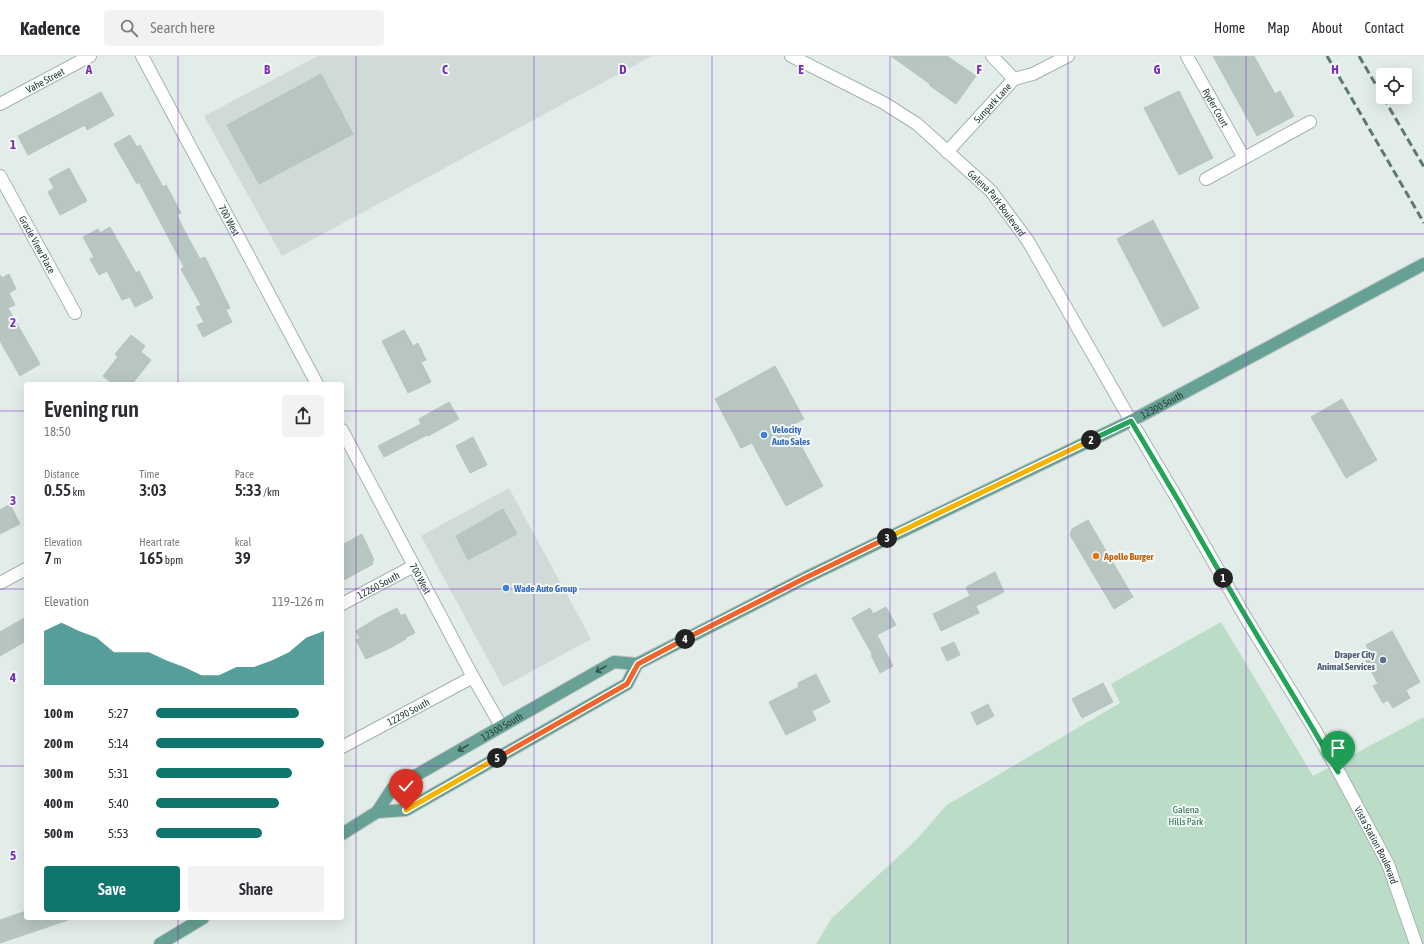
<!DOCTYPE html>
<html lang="en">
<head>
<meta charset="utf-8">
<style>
	body { margin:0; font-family:"Asap Condensed",sans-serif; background:#f2f2f3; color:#2b2b33; height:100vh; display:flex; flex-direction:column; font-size:15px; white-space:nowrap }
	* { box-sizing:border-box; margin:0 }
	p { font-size:13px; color:#7c7c81 }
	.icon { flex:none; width:22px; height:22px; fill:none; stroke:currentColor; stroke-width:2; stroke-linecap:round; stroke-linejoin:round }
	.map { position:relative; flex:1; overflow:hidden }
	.panel { position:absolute; left:24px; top:326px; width:320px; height:538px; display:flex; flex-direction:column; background:#fff; border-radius:4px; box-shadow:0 4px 16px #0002 }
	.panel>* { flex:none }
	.buttons { position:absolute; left:1376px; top:12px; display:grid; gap:8px }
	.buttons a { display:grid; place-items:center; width:36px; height:36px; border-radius:4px; background:#fff; box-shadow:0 4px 16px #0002; font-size:20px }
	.pin { position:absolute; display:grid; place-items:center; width:34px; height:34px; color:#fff; margin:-41px -17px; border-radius:50% 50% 50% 0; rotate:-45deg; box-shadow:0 0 4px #0007 }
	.pin .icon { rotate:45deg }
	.km { position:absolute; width:20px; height:20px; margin:-10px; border-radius:50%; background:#222; color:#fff; font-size:11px; line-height:20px; text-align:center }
	.round { display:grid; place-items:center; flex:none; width:42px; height:42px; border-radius:4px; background:#f2f2f3 }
	.overview { display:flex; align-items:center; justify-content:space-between; height:68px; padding:0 20px }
	h1 { font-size:22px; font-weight:600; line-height:30px }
	.metrics { display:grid; grid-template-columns:repeat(3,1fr); gap:6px; height:68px; padding:4px 20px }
	.metrics div { display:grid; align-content:center }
	.metrics b { font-size:17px; font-weight:600 }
	.metrics small { font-size:11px; font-weight:400 }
	.metrics p { font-size:11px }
	.chart { height:112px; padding:8px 20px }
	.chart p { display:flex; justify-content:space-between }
	.chart svg { width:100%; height:72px; margin-top:4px; fill:#0f766e; opacity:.7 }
	.cta { display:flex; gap:8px; margin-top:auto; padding:8px 20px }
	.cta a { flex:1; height:46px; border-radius:4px; background:#0f766e; color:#fff; font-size:16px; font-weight:600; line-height:46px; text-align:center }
	.cta a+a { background:#f2f2f3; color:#2b2b33 }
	ul { padding:0 20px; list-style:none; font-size:13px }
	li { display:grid; grid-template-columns:64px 48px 1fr; align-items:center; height:30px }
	li i { height:10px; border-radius:5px; background:#0f766e }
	header { display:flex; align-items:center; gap:24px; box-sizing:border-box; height:56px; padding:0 20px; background:#fff; border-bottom:1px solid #e1e1e2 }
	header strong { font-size:19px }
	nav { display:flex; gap:22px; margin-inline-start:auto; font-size:14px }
	.search { width:280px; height:36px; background:#f2f2f3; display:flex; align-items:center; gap:10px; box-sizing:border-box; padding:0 14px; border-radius:4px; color:#7c7c81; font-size:15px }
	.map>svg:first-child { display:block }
</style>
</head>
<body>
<header>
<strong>Kadence</strong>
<div class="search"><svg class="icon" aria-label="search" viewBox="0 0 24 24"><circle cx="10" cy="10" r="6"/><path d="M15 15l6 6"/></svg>Search here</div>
<nav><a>Home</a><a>Map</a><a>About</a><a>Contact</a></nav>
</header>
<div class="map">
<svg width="1424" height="888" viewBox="0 0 1424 888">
	<rect width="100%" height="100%" fill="#e2ece8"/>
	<!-- built -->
	<g fill="#d0dbd7">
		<path d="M 318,0 L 652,0 L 282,200 L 204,60 Z"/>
		<path d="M 509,432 L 591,583 L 503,631 L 421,480 Z"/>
	</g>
	<!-- green -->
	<path fill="#bbdcc6" d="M 1221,566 L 1313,720 L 1424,661 L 1424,888 L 816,888 L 832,862 L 914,786 L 947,749 L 1120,647 L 1111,628 Z"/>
	<!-- building -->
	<g fill="#b7c6c1" stroke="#b4c5bf">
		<path d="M 891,0 L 947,0 L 976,20 L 956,48 L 929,29 L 930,28 Z"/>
		<path d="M 1213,0 L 1254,0 L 1275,38 L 1280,35 L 1294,60 L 1257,80 Z"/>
		<path d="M 321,18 L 353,78 L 259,128 L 227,69 Z"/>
		<path d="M 1179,35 L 1213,102 L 1179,119 L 1144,52 Z"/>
		<path d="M 101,36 L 114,59 L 87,74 L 85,69 L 28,99 L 18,80 Z"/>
		<path d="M 130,79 L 137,91 L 140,89 L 163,131 L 166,129 L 181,157 L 177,159 L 183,172 L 200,203 L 205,201 L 230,252 L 226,254 L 232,266 L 203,281 L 197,269 L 204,266 L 196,251 L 201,249 L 181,213 L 184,211 L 139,126 L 137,128 L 114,88 Z"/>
		<path d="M 69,112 L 87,145 L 60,159 L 48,136 L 54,132 L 49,123 Z"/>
		<path d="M 1153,164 L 1199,252 L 1163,271 L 1117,183 Z"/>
		<path d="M 110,171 L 136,217 L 139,215 L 153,242 L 135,251 L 130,241 L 122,244 L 107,215 L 99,219 L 90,203 L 94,201 L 83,181 L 98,173 L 100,177 Z"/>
		<path d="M 9,218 L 16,233 L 9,237 L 15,249 L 8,252 L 40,308 L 20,320 L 0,285 L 0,219 L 2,222 Z"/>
		<path d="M 404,274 L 413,290 L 418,287 L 426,304 L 421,306 L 431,326 L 408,337 L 382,285 Z"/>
		<path d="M 131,279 L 145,290 L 141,296 L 151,304 L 132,328 L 113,328 L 103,320 L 118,301 L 115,298 Z"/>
		<path d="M 775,310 L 804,363 L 790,370 L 823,430 L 786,450 L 752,387 L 741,392 L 715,343 Z"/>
		<path d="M 1342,343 L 1377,404 L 1346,422 L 1311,361 Z"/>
		<path d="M 449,346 L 459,363 L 428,380 L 427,379 L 384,401 L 378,390 L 421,368 L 419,363 Z"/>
		<path d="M 473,381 L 487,409 L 470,417 L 456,390 Z"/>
		<path d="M 10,448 L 20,468 L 0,478 L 0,454 Z"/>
		<path d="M 503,453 L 517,478 L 468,504 L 456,480 Z"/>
		<path d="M 1088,464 L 1133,541 L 1114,553 L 1070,479 L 1072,473 Z"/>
		<path d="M 362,478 L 374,504 L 372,505 L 373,508 L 342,525 L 342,489 Z"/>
		<path d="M 995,516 L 1004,536 L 976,550 L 979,557 L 941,575 L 933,558 L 970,540 L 966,531 Z"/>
		<path d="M 886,551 L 896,569 L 877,579 L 893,610 L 880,617 L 871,599 L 872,598 L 852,562 L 870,552 L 873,558 Z"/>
		<path d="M 397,552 L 401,560 L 405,558 L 415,577 L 405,582 L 406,583 L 390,592 L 366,603 L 356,584 L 360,582 L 356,575 L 377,562 Z"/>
		<path d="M 26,561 L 26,585 L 0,600 L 0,576 Z"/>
		<path d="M 1392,575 L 1420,626 L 1406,634 L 1410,642 L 1393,652 L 1388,644 L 1383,647 L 1373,630 L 1378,628 L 1364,601 L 1370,597 L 1366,589 Z"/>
		<path d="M 954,586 L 960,599 L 947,605 L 941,592 Z"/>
		<path d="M 816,618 L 830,646 L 812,655 L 816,664 L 786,679 L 769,646 L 799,631 L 798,627 Z"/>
		<path d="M 1103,627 L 1113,646 L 1082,662 L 1072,643 Z"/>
		<path d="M 988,648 L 994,660 L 977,669 L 971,657 Z"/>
		<path d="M 26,855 L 26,862 L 68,862 L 68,864 L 0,887 L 0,864 Z"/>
	</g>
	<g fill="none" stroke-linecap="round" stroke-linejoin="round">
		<!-- minor casing -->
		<g stroke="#a5b4af" stroke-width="14">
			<g id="minor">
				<path d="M 992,0 L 1014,23"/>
				<path id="s1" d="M 1187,0 L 1244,102"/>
				<path id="s2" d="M 0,48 L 90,0"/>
				<path id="s3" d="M 947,96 L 1014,23 L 1033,18 L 1068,0"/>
				<path id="s4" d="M 0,120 L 75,257"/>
				<path d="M 1206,123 L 1310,66"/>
				<path d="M 0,527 L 26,513"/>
				<path id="s5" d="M 342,548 L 414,510"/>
				<path id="s6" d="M 342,691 L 473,621"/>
			</g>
		</g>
		<!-- tertiary casing -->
		<g stroke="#a5b4af" stroke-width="14">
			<g id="tertiary">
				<path id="s7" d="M 142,0 L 317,328"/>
				<path id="s8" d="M 791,0 L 884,47 L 917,68 L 991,135 L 1028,185 L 1131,365 L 1178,444 L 1247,564 L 1315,674 L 1341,720 L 1388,808 L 1416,888"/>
				<path id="s9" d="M 342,374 L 473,621 L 501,670"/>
			</g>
		</g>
		<!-- primary casing -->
		<g stroke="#c1c8c7" stroke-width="14">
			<g id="primary">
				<path d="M 377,756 L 406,754 L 627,628 L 637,608"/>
				<path id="s10" d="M 342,778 L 377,756 L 392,733 L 614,606 L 637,608 L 805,522 L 1131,365 L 1424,208"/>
				<path d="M 160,888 L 203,862"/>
			</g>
		</g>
		<!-- minor -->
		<use href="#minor" stroke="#fff" stroke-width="12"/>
		<!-- tertiary -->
		<use href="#tertiary" stroke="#fff" stroke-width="12"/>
		<!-- primary -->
		<use href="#primary" stroke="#67a094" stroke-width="12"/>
		<!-- rail -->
		<g stroke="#5d7872" stroke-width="3" stroke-dasharray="8 4" stroke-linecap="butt">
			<path d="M 1327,0 L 1424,167"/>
			<path d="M 1359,0 L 1424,111"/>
		</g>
	</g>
	<!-- one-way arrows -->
	<defs><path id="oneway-shaft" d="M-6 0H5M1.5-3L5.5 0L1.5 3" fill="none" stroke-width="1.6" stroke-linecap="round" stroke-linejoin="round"/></defs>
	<g stroke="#33554e">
		<use href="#oneway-shaft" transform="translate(601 613) rotate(150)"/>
		<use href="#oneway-shaft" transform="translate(463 692) rotate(150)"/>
	</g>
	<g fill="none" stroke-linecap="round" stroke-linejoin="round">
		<!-- split-1 casing -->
		<g stroke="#fff" stroke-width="8">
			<path id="split-1" d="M 1223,522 C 1261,587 1301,651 1338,716"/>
		</g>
		<!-- split-2 casing -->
		<g stroke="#fff" stroke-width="8">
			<path id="split-2" d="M 1091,384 L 1131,365 L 1178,444 L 1223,522"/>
		</g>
		<!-- split-3 casing -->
		<g stroke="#fff" stroke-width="8">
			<path id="split-3" d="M 887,482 L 1091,384"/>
		</g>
		<!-- split-4 casing -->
		<g stroke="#fff" stroke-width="8">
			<path id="split-4" d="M 685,583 L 805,522 L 887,482"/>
		</g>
		<!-- split-5 casing -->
		<g stroke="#fff" stroke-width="8">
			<path id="split-5" d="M 497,702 L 627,628 L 638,608 L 685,583"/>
		</g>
		<!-- split-6 casing -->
		<g stroke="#fff" stroke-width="8">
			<path id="split-6" d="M 406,754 L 497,702"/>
		</g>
		<!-- split-1 -->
		<use href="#split-1" stroke="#22a559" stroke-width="5"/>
		<!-- split-2 -->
		<use href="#split-2" stroke="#22a559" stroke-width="5"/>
		<!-- split-3 -->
		<use href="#split-3" stroke="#f5b400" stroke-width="5"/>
		<!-- split-4 -->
		<use href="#split-4" stroke="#f0652b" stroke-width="5"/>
		<!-- split-5 -->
		<use href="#split-5" stroke="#f0652b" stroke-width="5"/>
		<!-- split-6 -->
		<use href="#split-6" stroke="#f5b400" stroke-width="5"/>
	</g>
	<!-- grid -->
	<path fill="none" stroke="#7b2cbf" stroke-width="1" stroke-opacity="0.55" d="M 178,0 L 178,328M 356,0 L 356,888M 534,0 L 534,888M 712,0 L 712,888M 890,0 L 890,888M 1068,0 L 1068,888M 1246,0 L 1246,888M 0,178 L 1424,178M 0,355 L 26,355M 342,355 L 1424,355M 0,533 L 26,533M 342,533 L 1424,533M 0,710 L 26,710M 342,710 L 1424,710M 178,862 L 178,888"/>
	<!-- markers -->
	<g fill="#3f7fe0" stroke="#f2f8f5" stroke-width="1.5">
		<circle cx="764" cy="379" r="4"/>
		<circle cx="506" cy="532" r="4"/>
	</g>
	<circle fill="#e8710a" stroke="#f2f8f5" stroke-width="1.5" cx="1096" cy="500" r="4"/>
	<circle fill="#5c6f8a" stroke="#f2f8f5" stroke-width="1.5" cx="1383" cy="604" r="4"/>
	<g text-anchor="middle" stroke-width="4" stroke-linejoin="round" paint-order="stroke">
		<!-- street labels -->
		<g font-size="10" fill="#223c36" stroke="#f2f8f5">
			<text dy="4" stroke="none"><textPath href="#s2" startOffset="51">Vahe Street</textPath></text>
			<text dy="4" stroke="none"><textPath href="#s3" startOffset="67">Sunpark Lane</textPath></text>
			<text dy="4" stroke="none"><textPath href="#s1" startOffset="59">Ryder Court</textPath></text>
			<text dy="4" stroke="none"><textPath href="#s8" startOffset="256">Galena Park Boulevard</textPath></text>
			<text dy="4" stroke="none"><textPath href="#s7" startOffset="186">700 West</textPath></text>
			<text dy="4" stroke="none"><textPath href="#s4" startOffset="78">Gracie View Place</textPath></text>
			<text dy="4" stroke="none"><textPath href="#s10" startOffset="933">12300 South</textPath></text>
			<text dy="4" stroke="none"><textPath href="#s9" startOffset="168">700 West</textPath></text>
			<text dy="4" stroke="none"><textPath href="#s5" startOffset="41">12260 South</textPath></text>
			<text dy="4" stroke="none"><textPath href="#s6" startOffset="75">12290 South</textPath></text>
			<text dy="4" stroke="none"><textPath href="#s10" startOffset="195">12300 South</textPath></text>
			<text dy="4" stroke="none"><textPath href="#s8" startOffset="1003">Vista Station Boulevard</textPath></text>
		</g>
		<!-- shop labels -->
		<g font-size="10" font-weight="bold" fill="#366cbe" stroke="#f2f8f5" text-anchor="start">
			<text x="772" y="377">Velocity<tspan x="772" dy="12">Auto Sales</tspan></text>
			<text x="514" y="536">Wade Auto Group</text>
		</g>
		<!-- food labels -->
		<g font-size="10" font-weight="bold" fill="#c56008" stroke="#f2f8f5" text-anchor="start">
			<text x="1104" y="504">Apollo Burger</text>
		</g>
		<!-- service labels -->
		<g font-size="10" font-weight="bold" fill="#4e5e75" stroke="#f2f8f5" text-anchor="end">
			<text x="1375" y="602">Draper City<tspan x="1375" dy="12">Animal Services</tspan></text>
		</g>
		<!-- park labels -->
		<g font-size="10" fill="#2d724c" stroke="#f2f8f5">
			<text x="1186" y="757">Galena<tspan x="1186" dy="12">Hills Park</tspan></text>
		</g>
	</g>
	<g font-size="13" text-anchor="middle" font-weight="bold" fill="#7b2cbf" stroke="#f2f8f5" stroke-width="4" stroke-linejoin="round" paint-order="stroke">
		<text x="89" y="18">A</text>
		<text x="267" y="18">B</text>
		<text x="445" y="18">C</text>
		<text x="623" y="18">D</text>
		<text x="801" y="18">E</text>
		<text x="979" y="18">F</text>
		<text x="1157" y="18">G</text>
		<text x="1335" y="18">H</text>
		<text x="13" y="93">1</text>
		<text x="13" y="271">2</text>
		<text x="13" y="449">3</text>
		<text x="13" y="626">4</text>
		<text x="13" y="804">5</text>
	</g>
</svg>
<div class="buttons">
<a><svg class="icon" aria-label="locate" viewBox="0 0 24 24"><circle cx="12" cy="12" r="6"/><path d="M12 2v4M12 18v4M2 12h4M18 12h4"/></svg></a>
</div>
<div class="pin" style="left:1338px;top:716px;background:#1e9e55"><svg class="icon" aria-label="arrive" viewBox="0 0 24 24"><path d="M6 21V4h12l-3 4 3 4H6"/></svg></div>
<div class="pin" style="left:406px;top:754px;background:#d93025"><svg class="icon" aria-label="check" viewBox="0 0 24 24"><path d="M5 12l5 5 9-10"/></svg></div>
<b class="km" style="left:1223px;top:522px">1</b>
<b class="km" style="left:1091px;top:384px">2</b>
<b class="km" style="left:887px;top:482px">3</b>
<b class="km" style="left:685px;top:583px">4</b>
<b class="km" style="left:497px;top:702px">5</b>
<section class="panel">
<div class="overview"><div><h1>Evening run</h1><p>18:50</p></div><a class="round"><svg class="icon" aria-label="share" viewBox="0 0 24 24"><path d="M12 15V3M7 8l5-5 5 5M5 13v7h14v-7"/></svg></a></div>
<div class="metrics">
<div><p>Distance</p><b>0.55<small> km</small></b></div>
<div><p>Time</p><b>3:03</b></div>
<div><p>Pace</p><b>5:33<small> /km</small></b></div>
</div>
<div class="metrics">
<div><p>Elevation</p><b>7<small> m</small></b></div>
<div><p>Heart rate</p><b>165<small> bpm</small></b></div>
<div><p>kcal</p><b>39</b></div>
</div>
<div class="chart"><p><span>Elevation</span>119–126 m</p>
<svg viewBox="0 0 160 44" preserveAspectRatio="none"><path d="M0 44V11L10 6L20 11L30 15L40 24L50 24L60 24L70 29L80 33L90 38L100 38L110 33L120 33L130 29L140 24L150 15L160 11V44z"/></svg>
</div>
<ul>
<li><b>100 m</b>5:27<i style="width:85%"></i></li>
<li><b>200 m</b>5:14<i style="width:100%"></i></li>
<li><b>300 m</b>5:31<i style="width:81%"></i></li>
<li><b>400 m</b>5:40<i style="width:73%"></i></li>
<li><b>500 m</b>5:53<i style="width:63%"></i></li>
</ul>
<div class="cta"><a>Save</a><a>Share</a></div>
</section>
</div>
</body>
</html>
